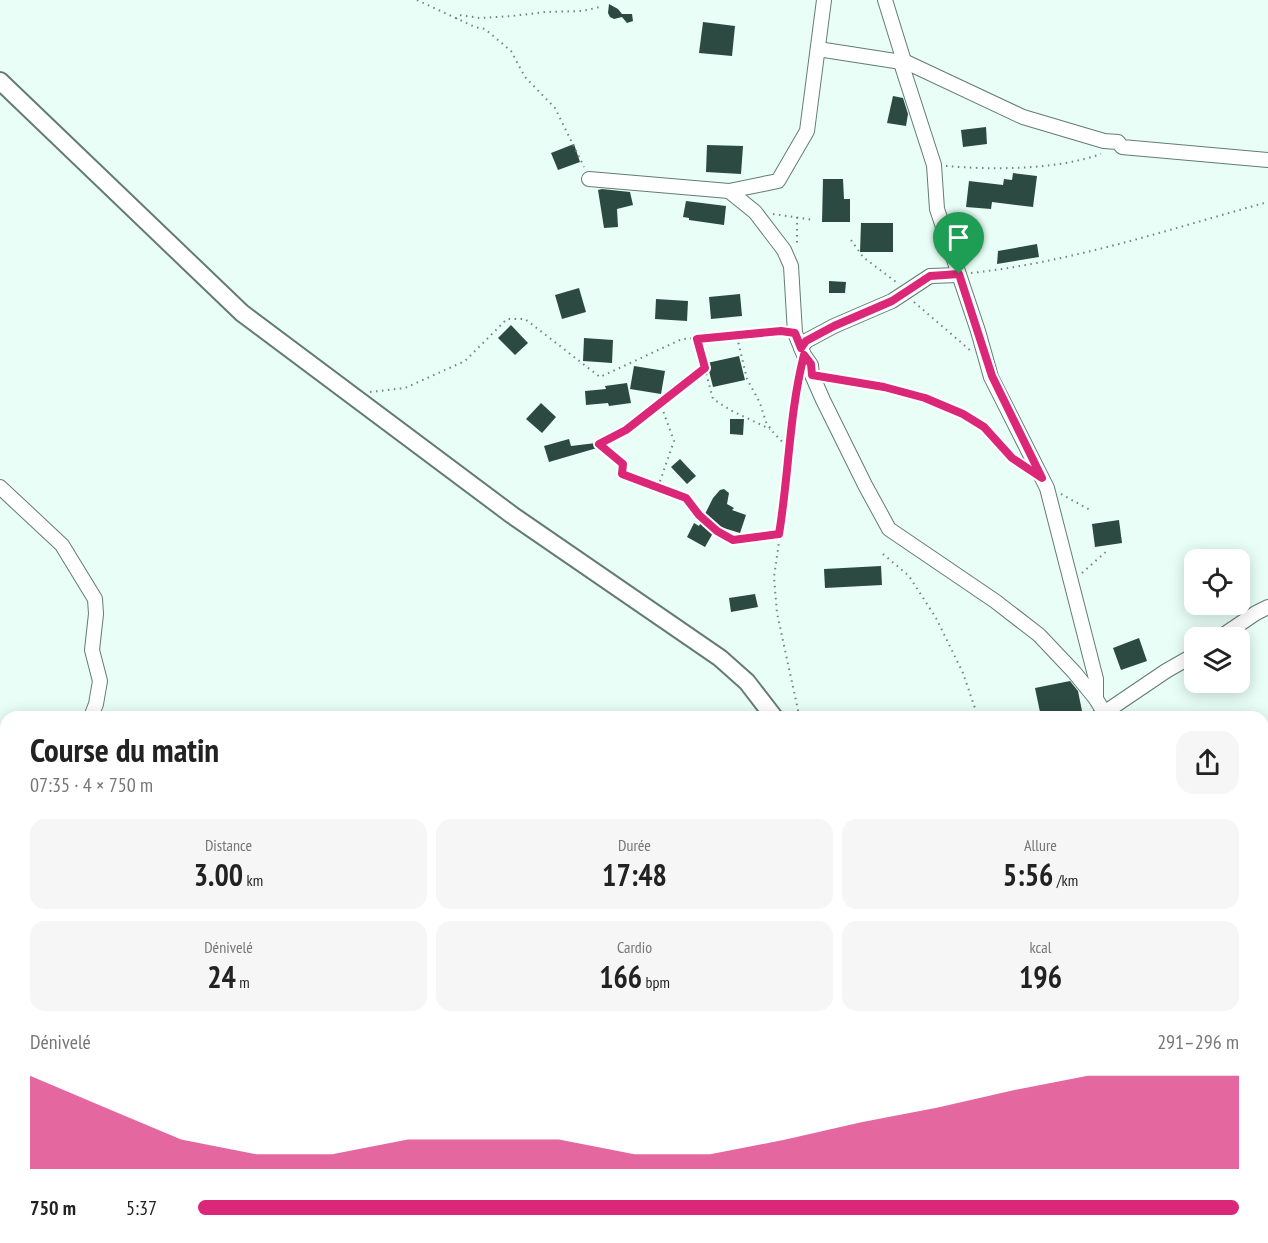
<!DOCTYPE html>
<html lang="fr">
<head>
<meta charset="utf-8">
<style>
	body { margin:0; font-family:"PT Sans Narrow",sans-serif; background:#f6f6f6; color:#222; height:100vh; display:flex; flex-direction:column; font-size:22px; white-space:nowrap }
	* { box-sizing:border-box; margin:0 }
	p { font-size:20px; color:#767676 }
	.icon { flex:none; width:33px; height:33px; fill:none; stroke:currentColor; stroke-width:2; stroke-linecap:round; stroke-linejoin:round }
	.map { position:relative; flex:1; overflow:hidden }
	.details { position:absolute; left:0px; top:711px; width:1269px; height:532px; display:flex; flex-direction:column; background:#fff; border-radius:18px 18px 0 0; box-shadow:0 3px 15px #0003 }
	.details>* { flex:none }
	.controls { position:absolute; left:1184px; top:549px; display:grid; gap:12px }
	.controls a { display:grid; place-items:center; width:66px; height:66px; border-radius:12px; background:#fff; box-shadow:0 3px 15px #0003; font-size:30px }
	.pin { position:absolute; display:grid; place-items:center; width:51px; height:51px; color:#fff; margin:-62px -26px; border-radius:50% 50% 50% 0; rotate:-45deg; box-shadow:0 0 6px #0007 }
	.pin .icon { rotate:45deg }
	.round { display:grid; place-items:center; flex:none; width:63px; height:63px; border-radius:18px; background:#f6f6f6 }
	.overview { display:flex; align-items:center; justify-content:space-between; height:102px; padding:0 30px }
	h1 { font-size:33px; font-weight:700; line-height:45px }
	.stats { display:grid; grid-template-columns:repeat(3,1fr); gap:9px; height:102px; padding:6px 30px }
	.stats div { display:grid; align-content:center; border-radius:15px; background:#f6f6f6; text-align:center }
	.stats b { font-size:30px; font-weight:700 }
	.stats small { font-size:16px; font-weight:400 }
	.stats p { font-size:16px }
	.chart { height:168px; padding:12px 30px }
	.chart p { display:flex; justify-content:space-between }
	.chart svg { width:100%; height:108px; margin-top:6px; fill:#db2777; opacity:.7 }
	ul { padding:0 30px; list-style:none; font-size:20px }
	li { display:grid; grid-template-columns:96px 72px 1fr; align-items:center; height:45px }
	li i { height:15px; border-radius:8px; background:#db2777 }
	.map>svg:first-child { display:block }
</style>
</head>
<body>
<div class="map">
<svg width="1268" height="1243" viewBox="0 0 1268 1243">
	<rect width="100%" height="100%" fill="#e8fef6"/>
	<!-- water -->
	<path fill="#81a297" stroke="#5c766e" stroke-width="1.5" d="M 0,1029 L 6,1050 L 6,1238 L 92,1238 L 94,1243 L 0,1243 Z"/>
	<!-- building -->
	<g fill="#2c4a41">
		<path d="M 609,4 L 618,9 L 622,14 L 632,14 L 633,21 L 627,23 L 622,17 L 614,19 L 610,17 L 608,13 Z"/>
		<path d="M 703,22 L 735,26 L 732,56 L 699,53 Z"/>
		<path d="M 893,96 L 903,98 L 908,114 L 906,126 L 887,123 Z"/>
		<path d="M 986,127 L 987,144 L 963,147 L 961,130 Z"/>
		<path d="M 574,144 L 580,162 L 558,170 L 551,153 Z"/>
		<path d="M 707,145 L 743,146 L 741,174 L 706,172 Z"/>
		<path d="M 1013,173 L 1037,176 L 1033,207 L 992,202 L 991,209 L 966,207 L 969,181 L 1003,185 L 1004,179 L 1012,180 Z"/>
		<path d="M 823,179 L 843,179 L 844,199 L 850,199 L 850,222 L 822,222 Z"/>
		<path d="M 602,189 L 630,192 L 633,205 L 617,209 L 618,227 L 604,228 L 598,190 Z"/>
		<path d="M 686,201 L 726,206 L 724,225 L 689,220 L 689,218 L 683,217 Z"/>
		<path d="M 861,223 L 893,223 L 893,252 L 860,252 Z"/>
		<path d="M 1037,244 L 1039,257 L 997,264 L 998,251 Z"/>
		<path d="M 829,281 L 846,282 L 845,293 L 829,293 Z"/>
		<path d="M 579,288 L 586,312 L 562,319 L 555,295 Z"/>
		<path d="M 740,294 L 742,316 L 711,319 L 709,297 Z"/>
		<path d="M 656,299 L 688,301 L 687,321 L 655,319 Z"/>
		<path d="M 511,325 L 528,343 L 515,355 L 498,338 Z"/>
		<path d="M 584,338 L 613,340 L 612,363 L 583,361 Z"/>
		<path d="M 739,356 L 745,380 L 713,387 L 707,363 Z"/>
		<path d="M 634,366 L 665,371 L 661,394 L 630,389 Z"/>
		<path d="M 627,383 L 631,403 L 609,406 L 608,403 L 586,405 L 585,391 L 606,389 L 605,386 Z"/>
		<path d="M 541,403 L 556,417 L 542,433 L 526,419 Z"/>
		<path d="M 730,419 L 744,419 L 743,435 L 730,434 Z"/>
		<path d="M 569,439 L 571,446 L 596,443 L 597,448 L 549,462 L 544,446 Z"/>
		<path d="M 680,459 L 696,476 L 687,484 L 671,467 Z"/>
		<path d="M 724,489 L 729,493 L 727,504 L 734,508 L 732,510 L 746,515 L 740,533 L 717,526 L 705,547 L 687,537 L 694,523 L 699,526 L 713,498 L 720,490 Z"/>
		<path d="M 1119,520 L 1122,543 L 1095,547 L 1092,524 Z"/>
		<path d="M 881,566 L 882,585 L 825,588 L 824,569 Z"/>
		<path d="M 755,594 L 758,607 L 731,612 L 729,598 Z"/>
		<path d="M 1139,638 L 1147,661 L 1121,670 L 1113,648 Z"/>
		<path d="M 1070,681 L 1078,691 L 1082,711 L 1054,717 L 1041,717 L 1035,688 Z"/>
	</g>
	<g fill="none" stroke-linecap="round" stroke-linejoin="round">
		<!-- minor casing -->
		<g stroke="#637c73" stroke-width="16">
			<g id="minor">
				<path d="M 885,0 L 903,58 L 901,62 L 903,69 L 934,165 L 937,209 L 978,331 L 991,377 L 1047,488 L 1096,679 L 1096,699"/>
				<path d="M 818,49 L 908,63 L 1023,117 L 1104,141 L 1118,142 L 1122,147 L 1268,160"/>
				<path d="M 589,179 L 729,191 L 778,181 L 807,131 L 824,0"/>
				<path d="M 729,191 L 755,212 L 784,250 L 791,266 L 795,333 L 804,355 L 811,365 L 812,375 L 823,400 L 865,485 L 889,529 L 995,601 L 1039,635 L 1074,672 L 1096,699 L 1107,717"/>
				<path d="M 801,348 L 806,341 L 834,326 L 892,301 L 930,276 L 959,275"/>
				<path d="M 0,487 L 62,545 L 95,599 L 96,614 L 92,650 L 100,681 L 96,704 L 91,717"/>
				<path d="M 1219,638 L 1256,613 L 1268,607"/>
				<path d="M 1098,717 L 1166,671 L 1194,655"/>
				<path d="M 1263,925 L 1268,934"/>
				<path d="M 380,1238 L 382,1243"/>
			</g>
		</g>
		<!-- tertiary casing -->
		<g stroke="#637c73" stroke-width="20">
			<g id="tertiary">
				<path d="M 0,81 L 242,313 L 512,515 L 720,658 L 747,682 L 774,717"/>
				<path d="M 1263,1062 L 1268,1065"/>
			</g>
		</g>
		<!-- path -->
		<g stroke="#73837d" stroke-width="2" stroke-dasharray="1.5 4.5" stroke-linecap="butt">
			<path d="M 417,0 L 475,27 L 485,29 L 511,51 L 525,77 L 555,108 L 584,167"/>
			<path d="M 456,19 L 459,15 L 480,18 L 512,16 L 546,12 L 582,11 L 600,7"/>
			<path d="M 946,166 C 993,170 1056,170 1101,154"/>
			<path d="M 773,214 L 814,220"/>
			<path d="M 797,217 L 797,246"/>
			<path d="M 851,240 L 863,257 L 896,282"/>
			<path d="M 971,273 C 1072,262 1170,229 1268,202"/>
			<path d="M 914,302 L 971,351"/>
			<path d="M 737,337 L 747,379 L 760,403 L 766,422 L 772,431 L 789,449"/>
			<path d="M 697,339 L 713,399 L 732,411 L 770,429"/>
			<path d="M 705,368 L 626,430 L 599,444 L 623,464 L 623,474 L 685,498 L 699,515 L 717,531 L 733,540 L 779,533"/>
			<path d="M 827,378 L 884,387 L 925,398 L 963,414 L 985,427 L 1012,458 L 1019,462"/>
			<path d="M 370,392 L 405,388 L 465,361 L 507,319 L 525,319 L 600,377 L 682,339 L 748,336 L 783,332"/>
			<path d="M 658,487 L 674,441 L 661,405"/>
			<path d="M 1061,494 L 1090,510"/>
			<path d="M 883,554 L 909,576 L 936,618 L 963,673 L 978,717"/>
			<path d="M 1082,573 L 1108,550"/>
			<path d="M 798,717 L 798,710 L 777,613 L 774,577 L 785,500 L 791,422 L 798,376"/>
			<path d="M 534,1238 L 551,1238"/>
			<path d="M 922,1238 L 932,1243"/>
			<path d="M 393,1241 L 458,1238"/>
		</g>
		<!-- minor -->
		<use href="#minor" stroke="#fff" stroke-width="14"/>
		<!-- tertiary -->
		<use href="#tertiary" stroke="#fff" stroke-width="16"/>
	</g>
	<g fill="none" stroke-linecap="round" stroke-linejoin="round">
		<!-- route casing -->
		<g stroke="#fff" stroke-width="12">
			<path id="route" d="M 959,274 L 992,376 L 1042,478 L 1012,458 L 984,427 L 963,414 L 925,398 L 884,387 L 812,375 L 811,364 L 804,355 C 789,414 789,474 779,534 L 733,540 L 717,531 L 699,515 L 686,498 L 622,474 L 623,464 L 599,444 L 626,430 L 705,368 L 697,339 L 781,331 L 795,333 L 801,348 L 806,341 L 834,326 L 892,301 L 930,276 Z"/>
		</g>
		<!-- route -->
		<use href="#route" stroke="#db2777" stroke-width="8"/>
	</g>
</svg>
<div class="controls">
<a><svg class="icon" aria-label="locate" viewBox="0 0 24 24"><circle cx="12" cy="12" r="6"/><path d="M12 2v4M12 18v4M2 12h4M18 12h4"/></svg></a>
<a><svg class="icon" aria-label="layers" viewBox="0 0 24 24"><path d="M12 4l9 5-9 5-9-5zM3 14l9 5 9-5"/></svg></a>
</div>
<div class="pin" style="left:959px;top:274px;background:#1e9e55"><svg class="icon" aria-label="arrive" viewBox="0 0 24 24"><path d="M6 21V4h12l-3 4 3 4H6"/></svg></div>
<section class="details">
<div class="overview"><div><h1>Course du matin</h1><p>07:35 · 4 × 750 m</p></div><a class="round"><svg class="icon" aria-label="share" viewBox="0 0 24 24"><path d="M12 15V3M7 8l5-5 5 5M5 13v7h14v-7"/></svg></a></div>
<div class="stats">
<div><p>Distance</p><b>3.00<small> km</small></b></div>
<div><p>Durée</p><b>17:48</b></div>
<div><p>Allure</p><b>5:56<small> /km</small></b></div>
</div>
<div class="stats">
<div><p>Dénivelé</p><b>24<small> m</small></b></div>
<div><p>Cardio</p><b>166<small> bpm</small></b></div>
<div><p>kcal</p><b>196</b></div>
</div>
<div class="chart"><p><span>Dénivelé</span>291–296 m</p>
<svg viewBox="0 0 160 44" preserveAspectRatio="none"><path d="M0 44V6L10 19L20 32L30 38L40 38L50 32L60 32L70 32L80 38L90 38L100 32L110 25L120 19L130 12L140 6L150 6L160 6V44z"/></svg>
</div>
<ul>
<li><b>750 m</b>5:37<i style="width:100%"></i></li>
</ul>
</section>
</div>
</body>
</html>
